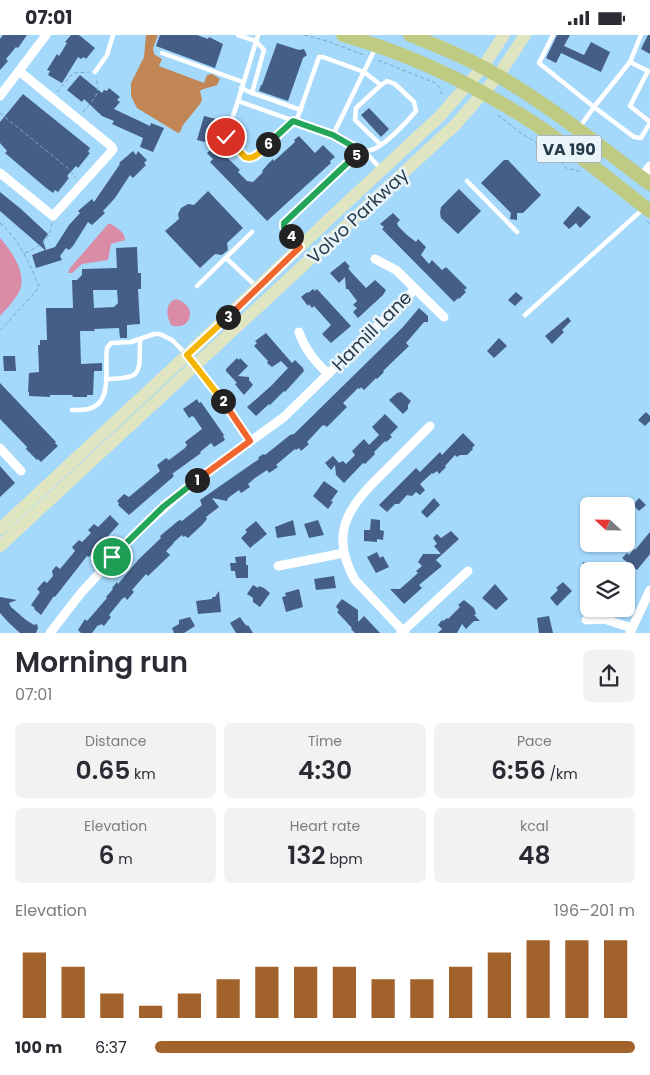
<!DOCTYPE html>
<html lang="en">
<head>
<meta charset="utf-8">
<style>
	body { margin:0; font-family:Poppins,sans-serif; background:#f2f2f3; color:#2b2b33; height:100vh; display:flex; flex-direction:column; font-size:19px; white-space:nowrap }
	* { box-sizing:border-box; margin:0 }
	p { font-size:16px; color:#7c7c81 }
	.icon { flex:none; width:28px; height:28px; fill:none; stroke:currentColor; stroke-width:2; stroke-linecap:round; stroke-linejoin:round }
	.map { position:relative; height:598px; overflow:hidden }
	.details { display:flex; flex-direction:column; background:#fff; flex:1 }
	.details>* { flex:none }
	.needle { width:32px; rotate:292deg }
	.buttons { position:absolute; left:580px; top:462px; display:grid; gap:10px }
	.buttons a { display:grid; place-items:center; width:55px; height:55px; border-radius:8px; background:#fff; box-shadow:0 1px 4px #0004; font-size:25px }
	.pin { position:absolute; display:grid; place-items:center; width:42px; height:42px; color:#fff; margin:-21px; border:2px solid #fff; border-radius:50%; box-shadow:0 1px 5px #0007 }
	.km { position:absolute; width:25px; height:25px; margin:-12px; border-radius:50%; background:#222; color:#fff; font-size:14px; line-height:25px; text-align:center }
	.round { display:grid; place-items:center; flex:none; width:52px; height:52px; border-radius:8px; background:#f2f2f3 }
	.head { display:flex; align-items:center; justify-content:space-between; height:85px; padding:0 15px }
	h1 { font-size:28px; font-weight:600; line-height:38px }
	.figures { display:grid; grid-template-columns:repeat(3,1fr); gap:8px; height:85px; padding:5px 15px }
	.figures div { display:grid; align-content:center; border-radius:8px; background:#f2f2f3; text-align:center }
	.figures b { font-size:25px; font-weight:600 }
	.figures small { font-size:14px; font-weight:400 }
	.figures p { font-size:14px }
	.chart { height:140px; padding:10px 15px }
	.chart p { display:flex; justify-content:space-between }
	.chart svg { width:100%; height:90px; margin-top:5px; stroke:#a2622b; stroke-width:6 }
	ul { padding:0 15px; list-style:none; font-size:16px }
	li { display:grid; grid-template-columns:80px 60px 1fr; align-items:center; height:38px }
	li i { height:12px; border-radius:6px; background:#a2622b }
	.status { display:flex; justify-content:space-between; align-items:center; height:35px; padding:0 25px; background:#fff; direction:ltr }
	.status svg { height:14px; fill:currentColor }
	.map>svg:first-child { display:block }
</style>
</head>
<body>
<div class="status"><b>07:01</b><svg viewBox="0 0 49 12"><path d="M0 12V9h3v3zM5 12V6h3v6zM10 12V3h3v9zM15 12V0h3v12zM26 1h20v11H26zM47 4h2v5h-2z"/></svg></div>
<div class="map">
<svg width="650" height="598" viewBox="0 0 650 598">
	<rect width="100%" height="100%" fill="#a5d9fc"/>
	<!-- forest -->
	<path fill="#c28554" d="M 146,0 L 158,0 L 153,13 L 154,19 L 162,24 L 159,31 L 204,48 L 207,40 L 212,39 L 220,44 L 217,50 C 213,52 203,53 200,56 L 202,65 L 200,69 L 183,90 L 180,97 L 178,98 L 137,73 L 131,61 L 131,48 L 144,22 Z"/>
	<!-- water -->
	<g fill="#da8ca6">
		<path d="M 108,189 L 111,189 C 117,193 125,197 125,205 L 111,209 L 108,225 L 82,229 L 72,238 L 68,238 L 70,233 Z"/>
		<path d="M 0,203 C 12,216 29,241 18,259 C 13,267 6,274 0,281 Z"/>
		<path d="M 176,264 C 199,271 191,297 171,290 C 166,281 165,267 176,264 Z"/>
	</g>
	<!-- building -->
	<g fill="#445e86" fill-rule="evenodd">
		<path d="M 3,0 L 27,0 L 18,13 L 16,12 L 6,24 L 8,26 L 0,35 L 0,4 Z"/>
		<path d="M 71,0 L 79,0 L 95,13 L 86,24 L 84,22 L 81,24 L 78,22 L 62,48 L 48,40 L 50,36 L 47,35 L 57,19 L 59,21 L 67,8 L 65,7 Z"/>
		<path d="M 160,0 L 197,0 L 208,4 L 209,2 L 223,9 L 215,33 L 156,11 Z"/>
		<path d="M 557,0 L 570,0 L 564,11 L 584,20 L 591,7 L 610,17 L 601,37 L 561,18 L 556,28 L 546,23 Z"/>
		<path d="M 648,0 L 650,0 L 650,19 L 641,14 Z"/>
		<path d="M 277,8 L 299,15 L 304,14 L 307,20 L 303,23 L 288,66 L 259,56 L 261,50 L 262,50 Z"/>
		<path d="M 80,40 L 102,58 L 104,55 L 107,56 L 109,53 L 120,62 L 117,65 L 120,67 L 114,74 L 150,91 L 151,88 L 164,93 L 153,117 L 140,112 L 143,103 L 112,89 L 114,86 L 102,81 L 84,64 L 82,67 L 67,55 Z"/>
		<path d="M 23,59 L 90,113 L 88,117 L 90,118 L 78,133 L 76,131 L 67,141 L 69,143 L 58,157 L 55,155 L 53,158 L 45,152 L 5,118 L 7,116 L 0,108 L 0,87 Z"/>
		<path d="M 369,73 L 389,94 L 381,102 L 361,80 Z"/>
		<path d="M 204,81 L 216,84 L 209,108 L 197,105 Z"/>
		<path d="M 299,101 L 315,118 L 323,110 L 335,122 L 330,126 L 331,128 L 267,186 L 210,127 L 213,124 L 207,118 L 215,111 L 240,135 L 238,137 L 247,146 L 253,147 L 263,137 L 262,136 L 268,129 L 273,124 L 274,126 L 295,107 L 294,105 Z"/>
		<path d="M 133,116 L 136,120 L 138,116 L 147,125 L 144,128 L 146,130 L 133,143 L 130,140 L 115,163 L 103,176 L 105,178 L 92,190 L 88,187 L 73,211 L 69,215 L 66,213 L 60,221 L 62,225 L 36,233 L 32,220 L 45,215 L 0,176 L 0,157 L 21,174 L 48,199 L 43,206 L 46,215 L 55,212 L 69,190 L 80,178 L 78,176 L 92,164 L 94,167 L 120,129 L 119,128 Z"/>
		<path d="M 504,125 L 508,125 L 541,160 L 523,178 L 517,178 L 517,185 L 510,184 L 511,178 L 481,148 Z"/>
		<path d="M 459,154 L 481,176 L 458,199 L 441,183 L 440,178 L 441,172 Z"/>
		<path d="M 208,156 L 243,193 L 227,208 L 228,215 L 222,220 L 215,219 L 200,233 L 165,196 L 179,184 L 178,179 L 181,173 L 188,169 L 194,170 Z"/>
		<path d="M 578,171 L 591,182 L 580,193 L 576,188 L 569,194 L 563,188 Z"/>
		<path d="M 393,178 L 400,185 L 397,188 L 398,191 L 407,200 L 416,207 L 418,204 L 426,212 L 421,220 L 429,229 L 432,225 L 442,235 L 446,232 L 467,253 L 464,255 L 466,257 L 459,264 L 458,263 L 454,267 L 382,194 L 384,192 L 380,189 Z"/>
		<path d="M 137,212 L 138,238 L 141,238 L 141,254 L 138,254 L 140,289 L 127,290 L 127,303 L 120,303 L 119,293 L 94,294 L 95,296 L 80,296 L 81,329 L 102,328 L 102,336 L 94,336 L 93,360 L 87,360 L 87,362 L 73,362 L 72,360 L 50,360 L 50,362 L 29,361 L 29,357 L 28,357 L 29,338 L 39,337 L 38,310 L 40,310 L 40,305 L 47,305 L 46,273 L 73,273 L 72,245 L 77,245 L 82,240 L 82,234 L 117,233 L 116,213 ZM 93,255 L 117,255 L 118,268 L 114,272 L 94,273 Z"/>
		<path d="M 345,226 L 350,232 L 348,233 L 351,237 L 366,253 L 375,245 L 386,255 L 383,260 L 358,283 L 353,277 L 357,273 L 353,270 L 357,266 L 348,254 L 346,254 L 345,242 L 339,248 L 330,238 Z"/>
		<path d="M 313,254 L 315,256 L 317,254 L 351,291 L 331,308 L 322,299 L 331,290 L 314,271 L 312,273 L 309,269 L 308,271 L 301,262 L 307,257 L 308,258 Z"/>
		<path d="M 516,257 L 523,263 L 515,271 L 508,265 Z"/>
		<path d="M 419,273 L 428,281 L 428,287 L 424,287 L 406,308 L 409,311 L 383,336 L 384,337 L 377,344 L 376,343 L 364,355 L 361,352 L 360,354 L 358,353 L 343,368 L 347,372 L 327,392 L 324,390 L 322,391 L 307,407 L 309,409 L 301,416 L 299,413 L 296,415 L 295,414 L 276,430 L 278,432 L 269,438 L 267,435 L 255,443 L 248,449 L 250,452 L 241,458 L 239,455 L 228,463 L 227,466 L 212,463 L 219,472 L 206,482 L 207,484 L 202,490 L 188,503 L 185,501 L 183,502 L 182,500 L 174,507 L 173,509 L 166,516 L 170,520 L 148,541 L 146,539 L 132,555 L 134,557 L 127,565 L 125,562 L 122,564 L 109,580 L 111,582 L 104,591 L 101,589 L 99,591 L 98,590 L 92,598 L 81,598 L 78,595 L 85,584 L 87,586 L 107,563 L 106,562 L 113,554 L 112,553 L 117,547 L 118,549 L 139,524 L 161,503 L 160,501 L 178,486 L 180,485 L 182,486 L 202,470 L 200,465 L 259,424 L 258,423 L 260,421 L 264,419 L 265,420 L 290,400 L 294,399 L 403,292 Z"/>
		<path d="M 568,282 L 571,286 L 562,295 L 564,297 L 552,309 L 545,301 Z"/>
		<path d="M 266,298 L 292,328 L 295,325 L 303,333 L 304,336 L 285,357 L 284,356 L 270,370 L 269,369 L 256,381 L 247,372 L 271,351 L 288,333 L 281,326 L 272,332 L 267,328 L 268,326 L 254,311 L 257,308 L 255,306 Z"/>
		<path d="M 499,303 L 507,311 L 494,323 L 487,316 Z"/>
		<path d="M 3,321 L 15,321 L 16,336 L 4,336 Z"/>
		<path d="M 237,323 L 239,325 L 240,323 L 248,331 L 238,341 L 249,342 L 249,345 L 253,350 L 244,360 L 238,353 L 235,349 L 237,348 L 226,336 L 226,334 Z"/>
		<path d="M 0,348 L 56,407 L 55,408 L 58,411 L 41,427 L 38,424 L 37,425 L 26,414 L 27,412 L 0,384 Z"/>
		<path d="M 401,357 L 411,366 L 408,370 L 408,374 L 403,379 L 389,365 L 397,358 Z"/>
		<path d="M 197,364 L 199,368 L 201,367 L 224,400 L 223,401 L 225,405 L 214,412 L 211,408 L 200,417 L 201,418 L 172,439 L 174,440 L 173,442 L 129,480 L 118,470 L 119,468 L 117,466 L 124,459 L 129,462 L 160,436 L 157,430 L 166,423 L 169,425 L 185,413 L 187,410 L 185,407 L 202,394 L 194,382 L 192,381 L 189,383 L 183,374 Z"/>
		<path d="M 646,377 L 650,381 L 650,386 L 645,391 L 638,385 Z"/>
		<path d="M 385,379 L 398,392 L 390,400 L 392,402 L 386,407 L 385,406 L 374,417 L 375,419 L 365,429 L 363,428 L 344,448 L 336,440 L 335,430 L 331,435 L 325,428 L 333,421 L 339,428 L 343,426 L 346,429 L 355,420 L 352,416 L 364,404 L 369,410 L 379,400 L 372,392 Z"/>
		<path d="M 463,398 L 475,410 L 472,413 L 473,414 L 467,420 L 460,420 L 457,422 L 455,420 L 445,431 L 446,432 L 439,439 L 437,436 L 433,439 L 432,438 L 420,449 L 425,455 L 420,460 L 416,457 L 412,461 L 407,460 L 399,469 L 395,469 L 387,477 L 379,470 L 416,433 L 420,437 L 440,417 L 442,420 Z"/>
		<path d="M 0,431 L 15,448 L 0,462 Z"/>
		<path d="M 324,446 L 338,456 L 331,466 L 333,467 L 328,474 L 313,461 Z"/>
		<path d="M 434,463 L 440,470 L 427,483 L 421,477 Z"/>
		<path d="M 639,463 L 646,470 L 639,476 L 633,470 Z"/>
		<path d="M 110,480 L 119,489 L 89,522 L 87,521 L 55,562 L 54,561 L 41,580 L 34,574 L 35,573 L 31,570 L 40,557 L 37,554 L 44,546 L 47,548 L 53,541 L 52,536 L 56,531 L 60,534 L 75,516 L 72,512 L 79,505 L 82,507 L 91,498 L 88,495 L 94,489 L 98,492 Z"/>
		<path d="M 371,484 L 380,485 L 380,495 L 384,496 L 383,505 L 377,504 L 377,507 L 364,506 L 364,495 L 370,495 Z"/>
		<path d="M 293,485 L 296,500 L 277,503 L 275,492 Z"/>
		<path d="M 318,485 L 324,500 L 309,503 L 304,489 Z"/>
		<path d="M 256,486 L 267,499 L 250,513 L 241,503 L 247,497 L 245,495 Z"/>
		<path d="M 451,496 L 459,504 L 436,525 L 442,531 L 419,550 L 422,553 L 404,569 L 390,554 L 400,554 L 418,538 L 416,536 L 422,531 L 418,527 L 423,519 L 441,519 L 434,511 L 437,509 L 433,503 L 437,499 L 441,503 Z"/>
		<path d="M 650,497 L 650,519 L 637,535 L 622,523 L 627,518 L 629,520 L 634,514 L 635,515 Z"/>
		<path d="M 377,517 L 380,523 L 383,521 L 389,532 L 376,538 L 367,522 Z"/>
		<path d="M 246,521 L 246,530 L 248,530 L 248,543 L 236,543 L 235,536 L 231,536 L 230,528 L 236,528 L 235,522 Z"/>
		<path d="M 583,527 L 598,530 L 597,536 L 589,536 L 589,544 L 580,543 Z"/>
		<path d="M 334,541 L 336,553 L 316,555 L 314,544 Z"/>
		<path d="M 563,547 L 572,556 L 557,571 L 550,563 L 558,555 L 556,553 Z"/>
		<path d="M 495,549 L 508,564 L 496,575 L 482,563 Z"/>
		<path d="M 253,550 L 258,553 L 259,551 L 264,553 L 270,558 L 260,572 L 253,567 L 253,563 L 247,559 Z"/>
		<path d="M 299,554 L 303,572 L 286,577 L 282,562 L 286,561 L 285,558 Z"/>
		<path d="M 219,556 L 221,577 L 198,579 L 196,566 L 212,564 L 212,562 L 215,562 Z"/>
		<path d="M 0,562 L 17,565 L 9,568 L 11,572 L 26,585 L 34,590 L 37,589 L 38,593 L 36,598 L 20,598 L 9,588 L 0,578 Z"/>
		<path d="M 342,564 L 358,575 L 358,587 L 364,581 L 380,598 L 355,598 L 351,594 L 352,593 L 337,577 L 339,575 L 336,572 L 337,570 Z"/>
		<path d="M 464,565 L 474,573 L 476,579 L 474,580 L 480,586 L 474,586 L 466,594 L 462,589 L 457,598 L 438,598 L 442,594 L 438,590 L 442,585 L 443,586 L 447,583 L 448,584 L 460,572 L 458,570 Z"/>
		<path d="M 549,581 L 553,598 L 539,598 L 537,583 Z"/>
		<path d="M 190,582 L 195,591 L 184,598 L 174,598 L 172,593 L 179,589 L 179,585 Z"/>
		<path d="M 240,582 L 244,588 L 247,591 L 248,590 L 253,598 L 236,598 L 230,588 Z"/>
	</g>
	<g fill="none" stroke-linecap="round" stroke-linejoin="round">
		<!-- path -->
		<g stroke="#7ca6c2" stroke-width="1" stroke-dasharray="4 2.5" stroke-linecap="butt">
			<path d="M 304,0 L 327,6 L 364,20"/>
			<path d="M 378,25 L 435,48 L 440,53 L 442,60"/>
			<path d="M 57,57 L 73,38 L 89,37"/>
			<path d="M 83,77 C 94,63 101,61 96,42"/>
			<path d="M 0,78 L 70,135 L 76,143"/>
			<path d="M 498,80 L 518,96 L 556,120 L 566,133 L 582,137"/>
			<path d="M 647,186 L 650,189"/>
			<path d="M 0,188 C 20,205 29,228 39,251 L 37,255 L 0,296"/>
			<path d="M 25,218 C 40,211 50,206 52,188"/>
		</g>
		<!-- service -->
		<g stroke="#fff" stroke-width="4.5">
			<path d="M 238,0 L 256,6 L 264,15 L 252,58"/>
			<path d="M 258,0 L 238,66 L 333,100 L 369,121 L 380,133"/>
			<path d="M 553,0 L 539,28 L 594,72 L 630,27"/>
			<path d="M 641,0 L 630,27 L 648,36 L 630,71 L 650,87"/>
			<path d="M 162,18 L 243,47"/>
			<path d="M 95,37 L 107,20 L 113,0"/>
			<path d="M 241,53 L 252,58 L 301,75"/>
			<path d="M 238,66 L 226,102 L 247,124 L 254,123 L 293,86"/>
			<path d="M 296,87 L 319,22 L 323,22 L 364,37 L 381,50"/>
			<path d="M 579,93 L 594,72 L 634,102 L 641,103 L 650,88"/>
			<path d="M 333,100 L 375,14"/>
			<path d="M 467,146 L 517,197"/>
			<path d="M 299,211 L 285,194 L 284,188 L 355,121 C 363,115 365,117 374,114 C 386,109 407,87 416,76 L 414,67 L 395,49 L 387,46 L 381,50 L 356,73 L 355,85 L 381,110"/>
			<path d="M 226,223 L 256,251"/>
			<path d="M 197,251 L 252,197"/>
			<path d="M 525,280 L 643,174"/>
			<path d="M 106,344 C 144,343 139,339 140,304"/>
			<path d="M 72,375 C 77,375 83,375 88,374 C 114,368 104,332 107,313 L 111,308 L 131,307 L 154,299 L 160,299 L 172,305 L 186,319"/>
		</g>
		<!-- minor -->
		<g stroke="#fff" stroke-width="9">
			<path d="M 0,61 L 46,0"/>
			<path d="M 0,138 L 53,181 L 111,117 L 113,114 L 111,111 L 19,36"/>
			<path d="M 642,142 L 650,131"/>
			<path d="M 375,224 L 396,235 L 444,282"/>
			<path d="M 299,297 C 305,315 315,326 328,339"/>
			<path d="M 191,326 L 218,359 L 250,406"/>
			<path d="M 0,413 L 21,436"/>
			<path d="M 278,531 L 344,518"/>
			<path d="M 586,585 L 604,584 L 632,593"/>
			<path d="M 50,598 L 81,558 L 137,497 L 189,451 L 284,382 L 415,254"/>
			<path d="M 401,598 L 468,536"/>
			<path d="M 405,598 L 355,545 C 327,496 351,469 386,435 C 401,420 415,406 430,391"/>
			<path d="M 630,598 L 650,555"/>
		</g>
		<!-- secondary -->
		<g stroke="#dfe5c1" stroke-width="12">
			<path d="M 0,494 L 187,320 L 328,185 L 440,81 L 482,33 L 504,0"/>
			<path d="M 0,511 L 455,90 L 498,41 L 525,0"/>
		</g>
		<!-- primary -->
		<g stroke="#bfcb83" stroke-width="14">
			<path d="M 343,0 C 410,19 473,49 532,87 C 573,114 611,146 650,176"/>
			<path d="M 410,0 C 441,12 472,25 500,42 C 553,73 601,112 650,149"/>
		</g>
	</g>
	<g fill="none" stroke-linecap="round" stroke-linejoin="round">
		<!-- split-1 casing -->
		<g stroke="#fff" stroke-width="10">
			<path id="split-1" d="M 112,522 L 163,472 L 197,445"/>
		</g>
		<!-- split-2 casing -->
		<g stroke="#fff" stroke-width="10">
			<path id="split-2" d="M 197,445 L 250,406 L 223,366"/>
		</g>
		<!-- split-3 casing -->
		<g stroke="#fff" stroke-width="10">
			<path id="split-3" d="M 223,366 L 187,320 L 228,282"/>
		</g>
		<!-- split-4 casing -->
		<g stroke="#fff" stroke-width="10">
			<path id="split-4" d="M 228,282 L 300,212 L 291,201"/>
		</g>
		<!-- split-5 casing -->
		<g stroke="#fff" stroke-width="10">
			<path id="split-5" d="M 291,201 L 284,192 L 284,188 L 356,120"/>
		</g>
		<!-- split-6 casing -->
		<g stroke="#fff" stroke-width="10">
			<path id="split-6" d="M 268,109 L 293,86 L 333,100 L 361,116 L 356,120"/>
		</g>
		<!-- split-7 casing -->
		<g stroke="#fff" stroke-width="10">
			<path id="split-7" d="M 226,102 L 245,122 C 254,126 262,115 268,109"/>
		</g>
		<!-- split-1 -->
		<use href="#split-1" stroke="#22a559" stroke-width="6"/>
		<!-- split-2 -->
		<use href="#split-2" stroke="#f0652b" stroke-width="6"/>
		<!-- split-3 -->
		<use href="#split-3" stroke="#f5b400" stroke-width="6"/>
		<!-- split-4 -->
		<use href="#split-4" stroke="#f0652b" stroke-width="6"/>
		<!-- split-5 -->
		<use href="#split-5" stroke="#22a559" stroke-width="6"/>
		<!-- split-6 -->
		<use href="#split-6" stroke="#22a559" stroke-width="6"/>
		<!-- split-7 -->
		<use href="#split-7" stroke="#f5b400" stroke-width="6"/>
	</g>
	<g text-anchor="middle" stroke-width="5" stroke-linejoin="round" paint-order="stroke">
		<!-- shield labels -->
		<rect fill="#eaf4fb" stroke="#61727e" stroke-width="1" x="536.5" y="100.5" width="65" height="27" rx="4"/>
		<g font-size="16" font-weight="bold" fill="#263b49">
			<text x="569" y="120">VA 190</text>
		</g>
		<!-- street labels -->
		<g font-size="18" fill="#263b49" stroke="#eaf4fb">
			<text transform="translate(358 181) rotate(-43)" y="6">Volvo Parkway</text>
			<text transform="translate(372 296) rotate(-45)" y="6">Hamill Lane</text>
		</g>
	</g>
</svg>
<div class="buttons">
<a><svg class="needle" viewBox="-14 -14 28 28"><path d="M0-13l5 13h-10z" fill="#e53935"/><path d="M0 13l5-13h-10z" fill="#7c7c81"/></svg></a>
<a><svg class="icon" aria-label="layers" viewBox="0 0 24 24"><path d="M12 4l9 5-9 5-9-5zM3 14l9 5 9-5"/></svg></a>
</div>
<div class="pin" style="left:112px;top:522px;background:#1e9e55"><svg class="icon" aria-label="arrive" viewBox="0 0 24 24"><path d="M6 21V4h12l-3 4 3 4H6"/></svg></div>
<div class="pin" style="left:226px;top:102px;background:#d93025"><svg class="icon" aria-label="check" viewBox="0 0 24 24"><path d="M5 12l5 5 9-10"/></svg></div>
<b class="km" style="left:197px;top:445px">1</b>
<b class="km" style="left:223px;top:366px">2</b>
<b class="km" style="left:228px;top:282px">3</b>
<b class="km" style="left:291px;top:201px">4</b>
<b class="km" style="left:356px;top:120px">5</b>
<b class="km" style="left:268px;top:109px">6</b>
</div>
<section class="details">
<div class="head"><div><h1>Morning run</h1><p>07:01</p></div><a class="round"><svg class="icon" aria-label="share" viewBox="0 0 24 24"><path d="M12 15V3M7 8l5-5 5 5M5 13v7h14v-7"/></svg></a></div>
<div class="figures">
<div><p>Distance</p><b>0.65<small> km</small></b></div>
<div><p>Time</p><b>4:30</b></div>
<div><p>Pace</p><b>6:56<small> /km</small></b></div>
</div>
<div class="figures">
<div><p>Elevation</p><b>6<small> m</small></b></div>
<div><p>Heart rate</p><b>132<small> bpm</small></b></div>
<div><p>kcal</p><b>48</b></div>
</div>
<div class="chart"><p><span>Elevation</span>196–201 m</p>
<svg viewBox="0 0 160 44" preserveAspectRatio="none"><path d="M5 44V12M15 44V19M25 44V32M35 44V38M45 44V32M55 44V25M65 44V19M75 44V19M85 44V19M95 44V25M105 44V25M115 44V19M125 44V12M135 44V6M145 44V6M155 44V6"/></svg>
</div>
<ul>
<li><b>100 m</b>6:37<i style="width:100%"></i></li>
</ul>
</section>
</body>
</html>
